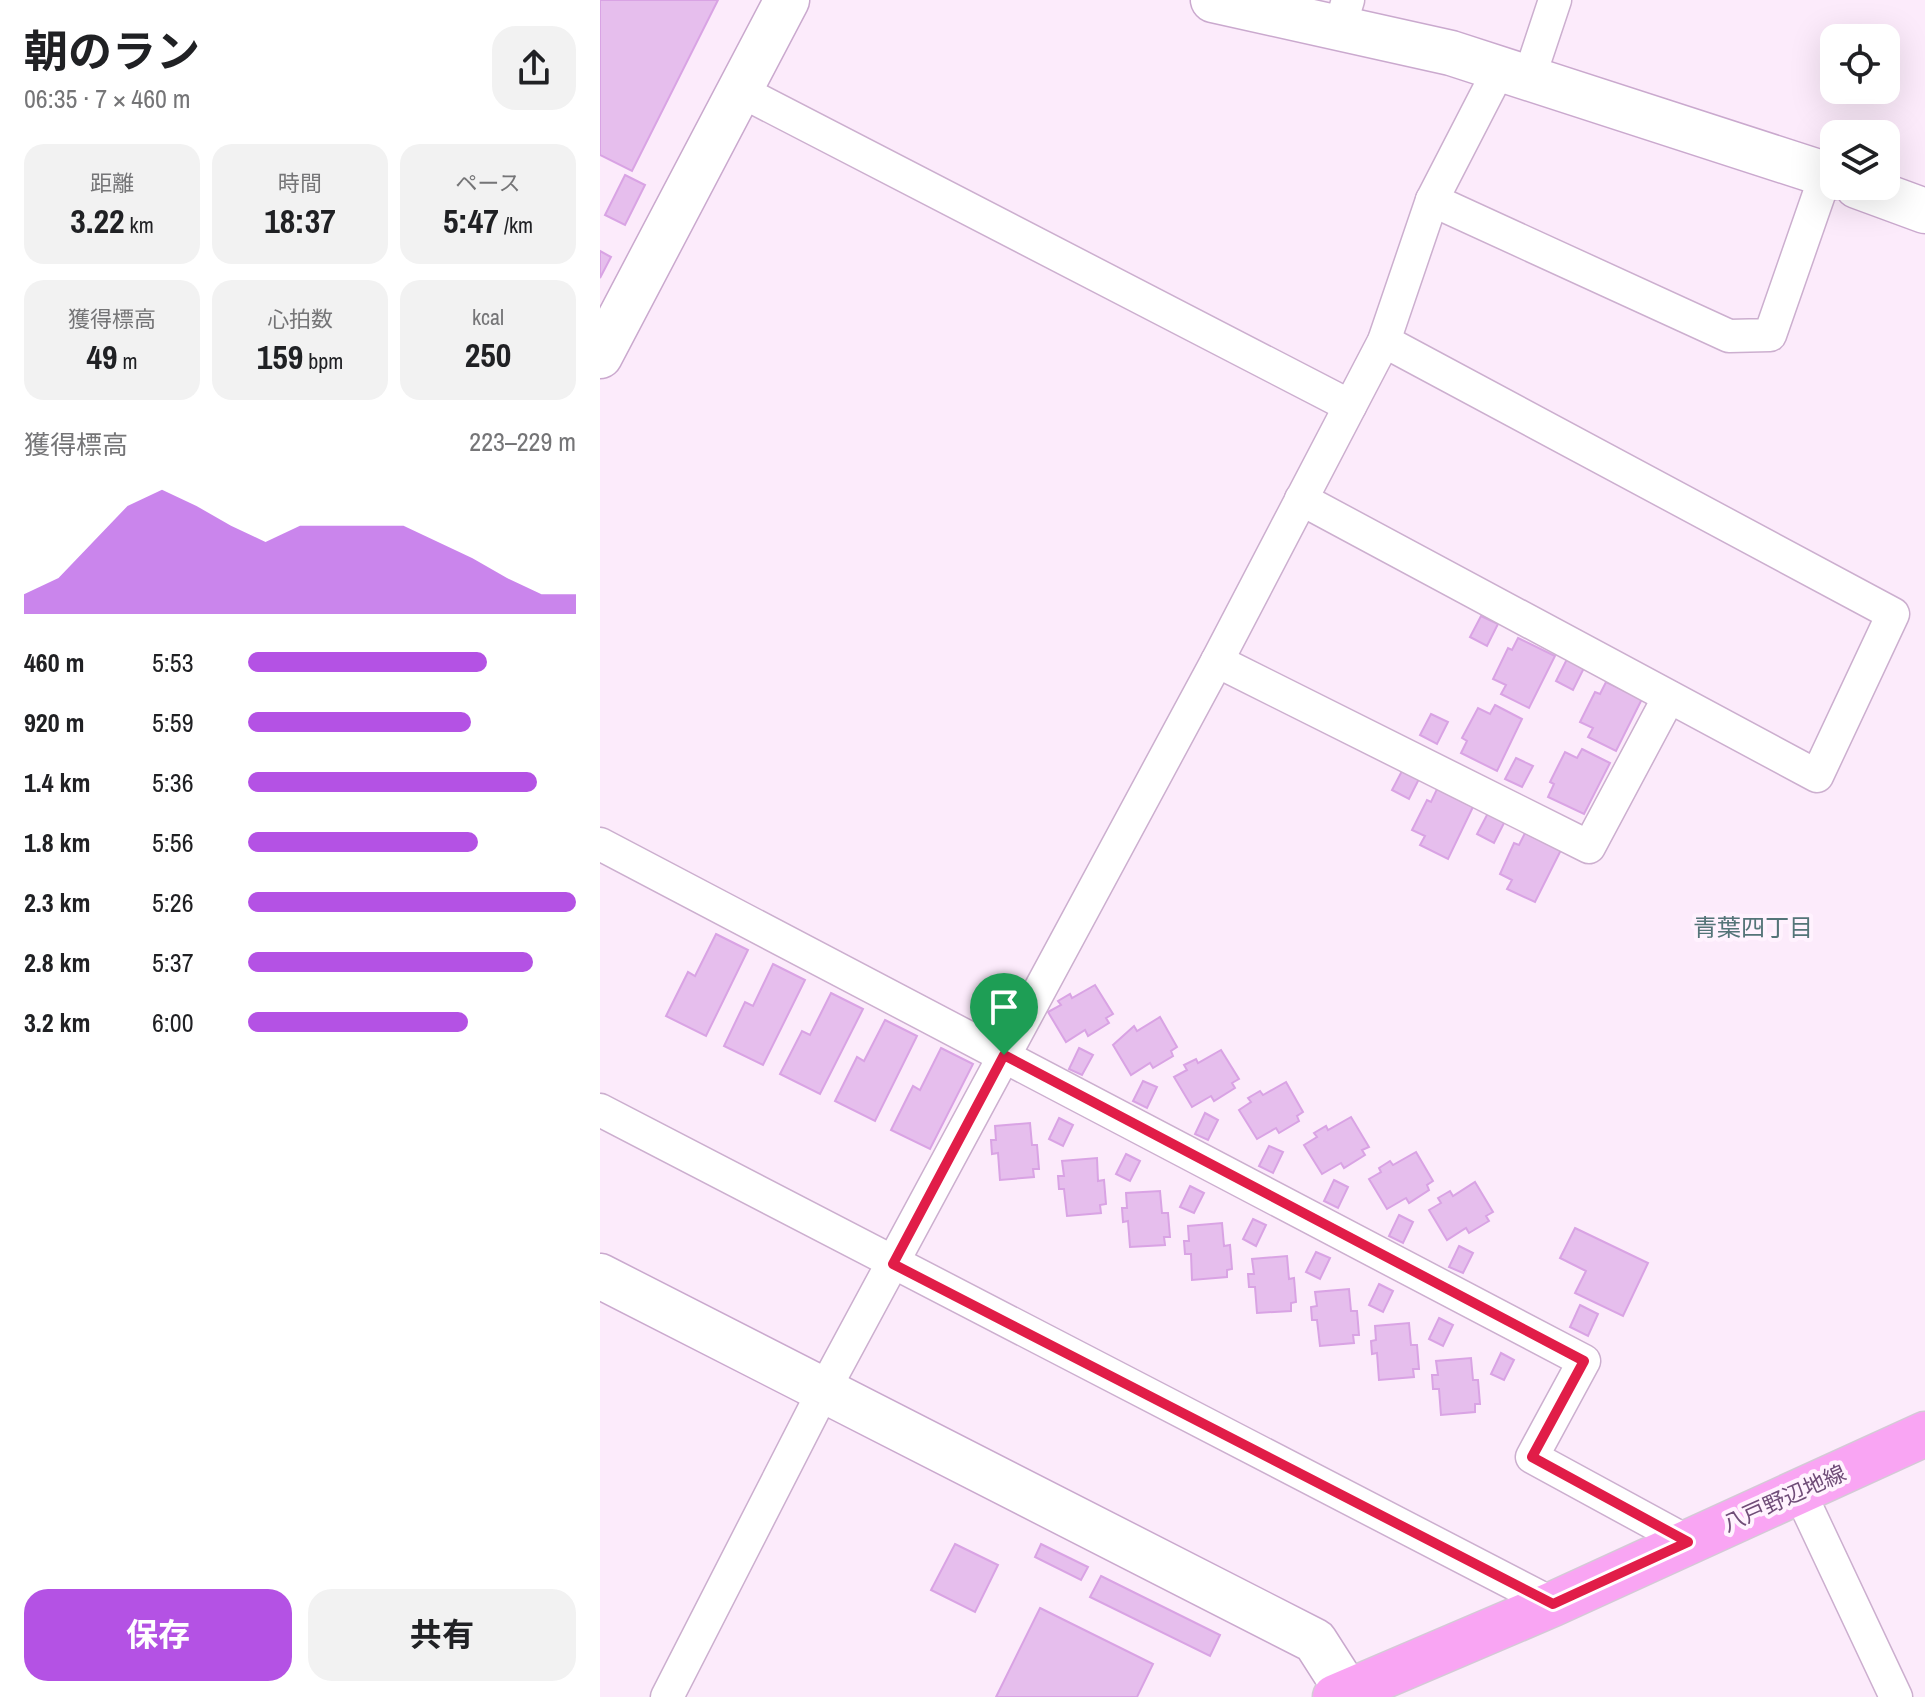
<!DOCTYPE html>
<html lang="ja">
<head>
<meta charset="utf-8">
<style>
	body { margin:0; font-family:"Archivo Narrow","Noto Sans JP",sans-serif; background:#f2f2f2; color:#202124; height:100vh; display:flex; flex-direction:column; font-size:30px; white-space:nowrap }
	* { box-sizing:border-box; margin:0 }
	p { font-size:26px; color:#757577 }
	.icon { flex:none; width:44px; height:44px; fill:none; stroke:currentColor; stroke-width:2; stroke-linecap:round; stroke-linejoin:round }
	.map { position:relative; flex:1; overflow:hidden }
	.side { display:flex; flex-direction:column; background:#fff; width:600px }
	.side>* { flex:none }
	.fabs { position:absolute; left:1220px; top:24px; display:grid; gap:16px }
	.fabs a { display:grid; place-items:center; width:80px; height:80px; border-radius:16px; background:#fff; box-shadow:0 8px 32px #0002; font-size:40px }
	.pin { position:absolute; display:grid; place-items:center; width:68px; height:68px; color:#fff; margin:-82px -34px; border-radius:50% 50% 50% 0; rotate:-45deg; box-shadow:0 0 8px #0007 }
	.pin .icon { rotate:45deg }
	.round { display:grid; place-items:center; flex:none; width:84px; height:84px; border-radius:24px; background:#f2f2f2 }
	.overview { display:flex; align-items:center; justify-content:space-between; height:136px; padding:0 24px }
	h1 { font-size:44px; font-weight:700; line-height:60px }
	.metrics { display:grid; grid-template-columns:repeat(3,1fr); gap:12px; height:136px; padding:8px 24px }
	.metrics div { display:grid; align-content:center; border-radius:20px; background:#f2f2f2; text-align:center }
	.metrics b { font-size:34px; font-weight:700 }
	.metrics small { font-size:22px; font-weight:400 }
	.metrics p { font-size:22px }
	.chart { height:224px; padding:16px 24px }
	.chart p { display:flex; justify-content:space-between }
	.chart svg { width:100%; height:144px; margin-top:8px; fill:#b452e4; opacity:.7 }
	.cta { display:flex; gap:16px; margin-top:auto; padding:16px 24px }
	.cta a { flex:1; height:92px; border-radius:24px; background:#b452e4; color:#fff; font-size:32px; font-weight:700; line-height:92px; text-align:center }
	.cta a+a { background:#f2f2f2; color:#202124 }
	ul { padding:0 24px; list-style:none; font-size:26px }
	li { display:grid; grid-template-columns:128px 96px 1fr; align-items:center; height:60px }
	li i { height:20px; border-radius:10px; background:#b452e4 }
	main { display:flex; flex:1; min-height:0 }
	.map>svg:first-child { display:block }
</style>
</head>
<body>
<main>
<section class="side">
<div class="overview"><div><h1>朝のラン</h1><p>06:35 · 7 × 460 m</p></div><a class="round"><svg class="icon" aria-label="share" viewBox="0 0 24 24"><path d="M12 15V3M7 8l5-5 5 5M5 13v7h14v-7"/></svg></a></div>
<div class="metrics">
<div><p>距離</p><b>3.22<small> km</small></b></div>
<div><p>時間</p><b>18:37</b></div>
<div><p>ペース</p><b>5:47<small> /km</small></b></div>
</div>
<div class="metrics">
<div><p>獲得標高</p><b>49<small> m</small></b></div>
<div><p>心拍数</p><b>159<small> bpm</small></b></div>
<div><p>kcal</p><b>250</b></div>
</div>
<div class="chart"><p><span>獲得標高</span>223–229 m</p>
<svg viewBox="0 0 160 44" preserveAspectRatio="none"><path d="M0 44V38L10 33L20 22L30 11L40 6L50 11L60 17L70 22L80 17L90 17L100 17L110 17L120 22L130 27L140 33L150 38L160 38V44z"/></svg>
</div>
<ul>
<li><b>460 m</b>5:53<i style="width:73%"></i></li>
<li><b>920 m</b>5:59<i style="width:68%"></i></li>
<li><b>1.4 km</b>5:36<i style="width:88%"></i></li>
<li><b>1.8 km</b>5:56<i style="width:70%"></i></li>
<li><b>2.3 km</b>5:26<i style="width:100%"></i></li>
<li><b>2.8 km</b>5:37<i style="width:87%"></i></li>
<li><b>3.2 km</b>6:00<i style="width:67%"></i></li>
</ul>
<div class="cta"><a>保存</a><a>共有</a></div>
</section>
<div class="map">
<svg width="1325" height="1697" viewBox="0 0 1325 1697">
	<rect width="100%" height="100%" fill="#fcebfb"/>
	<!-- building -->
	<g fill="#e6beed" stroke="#d9a3e4" stroke-width="2">
		<path d="M 0,0 L 118,0 L 32,171 L 0,155 Z"/>
		<path d="M 25,175 L 45,185 L 25,225 L 5,215 Z"/>
		<path d="M 0,251 L 11,257 L 0,278 Z"/>
		<path d="M 881,616 L 898,624 L 887,646 L 870,637 Z"/>
		<path d="M 918,638 L 955,656 L 929,708 L 901,694 L 906,685 L 893,679 L 908,648 L 912,650 Z"/>
		<path d="M 967,659 L 984,668 L 973,690 L 956,681 Z"/>
		<path d="M 1006,682 L 1042,699 L 1016,751 L 988,737 L 993,728 L 980,722 L 995,692 L 1000,694 Z"/>
		<path d="M 895,705 L 922,719 L 897,771 L 861,753 L 867,741 L 862,738 L 878,708 L 890,714 Z"/>
		<path d="M 831,714 L 848,722 L 837,744 L 820,735 Z"/>
		<path d="M 982,749 L 1010,763 L 984,814 L 948,797 L 954,784 L 950,782 L 965,752 L 977,758 Z"/>
		<path d="M 916,758 L 933,766 L 922,787 L 905,779 Z"/>
		<path d="M 803,769 L 820,777 L 809,799 L 792,790 Z"/>
		<path d="M 837,789 L 873,807 L 848,859 L 820,845 L 825,836 L 812,830 L 827,800 L 831,802 Z"/>
		<path d="M 888,813 L 905,821 L 894,843 L 877,834 Z"/>
		<path d="M 925,833 L 961,850 L 935,902 L 907,889 L 912,880 L 900,874 L 914,843 L 919,845 Z"/>
		<path d="M 116,934 L 148,950 L 106,1036 L 66,1016 L 88,972 L 95,976 Z"/>
		<path d="M 173,964 L 205,980 L 163,1065 L 124,1046 L 145,1002 L 153,1006 Z"/>
		<path d="M 495,985 L 513,1014 L 506,1018 L 509,1023 L 488,1036 L 485,1030 L 466,1042 L 448,1012 L 461,1005 L 458,1001 L 470,994 L 472,998 Z"/>
		<path d="M 231,993 L 263,1009 L 220,1094 L 180,1074 L 202,1031 L 210,1035 Z"/>
		<path d="M 560,1017 L 577,1047 L 571,1051 L 573,1056 L 553,1068 L 550,1063 L 531,1075 L 513,1045 L 534,1026 L 537,1031 Z"/>
		<path d="M 285,1020 L 317,1036 L 275,1121 L 235,1101 L 257,1057 L 264,1061 Z"/>
		<path d="M 341,1048 L 373,1064 L 330,1149 L 291,1130 L 313,1086 L 320,1090 Z"/>
		<path d="M 479,1048 L 493,1055 L 482,1075 L 469,1069 Z"/>
		<path d="M 621,1050 L 639,1079 L 632,1083 L 635,1088 L 614,1101 L 611,1096 L 592,1107 L 574,1077 L 587,1070 L 584,1065 L 596,1059 L 598,1063 Z"/>
		<path d="M 543,1081 L 557,1087 L 547,1108 L 533,1101 Z"/>
		<path d="M 686,1082 L 703,1112 L 697,1116 L 699,1121 L 679,1133 L 676,1128 L 657,1139 L 639,1110 L 651,1102 L 648,1098 L 660,1091 L 663,1095 Z"/>
		<path d="M 605,1113 L 618,1120 L 608,1140 L 595,1134 Z"/>
		<path d="M 751,1117 L 769,1147 L 762,1150 L 765,1155 L 744,1168 L 741,1163 L 722,1174 L 704,1145 L 717,1137 L 714,1133 L 726,1126 L 728,1130 Z"/>
		<path d="M 459,1118 L 473,1125 L 463,1146 L 449,1139 Z"/>
		<path d="M 430,1123 L 432,1145 L 437,1145 L 439,1169 L 433,1169 L 434,1177 L 400,1180 L 398,1153 L 392,1154 L 391,1140 L 396,1140 L 395,1126 Z"/>
		<path d="M 669,1146 L 683,1152 L 673,1173 L 659,1166 Z"/>
		<path d="M 816,1152 L 833,1181 L 827,1185 L 829,1190 L 809,1203 L 806,1198 L 787,1209 L 769,1179 L 781,1172 L 779,1168 L 790,1161 L 793,1165 Z"/>
		<path d="M 526,1154 L 540,1161 L 530,1181 L 516,1174 Z"/>
		<path d="M 497,1158 L 498,1181 L 504,1180 L 506,1204 L 500,1205 L 501,1213 L 467,1216 L 464,1189 L 459,1189 L 458,1176 L 464,1176 L 462,1161 Z"/>
		<path d="M 734,1180 L 748,1187 L 738,1208 L 724,1201 Z"/>
		<path d="M 875,1182 L 893,1212 L 886,1216 L 889,1221 L 869,1233 L 866,1228 L 847,1240 L 829,1210 L 841,1203 L 838,1198 L 850,1191 L 853,1196 Z"/>
		<path d="M 590,1186 L 604,1193 L 594,1213 L 580,1207 Z"/>
		<path d="M 560,1191 L 562,1213 L 568,1213 L 570,1237 L 564,1237 L 565,1245 L 530,1247 L 528,1221 L 523,1222 L 522,1208 L 527,1208 L 526,1193 Z"/>
		<path d="M 799,1215 L 813,1222 L 803,1243 L 789,1236 Z"/>
		<path d="M 653,1219 L 666,1225 L 656,1246 L 643,1239 Z"/>
		<path d="M 622,1223 L 624,1246 L 630,1245 L 632,1269 L 627,1270 L 627,1277 L 592,1280 L 591,1254 L 585,1254 L 584,1241 L 589,1241 L 588,1226 Z"/>
		<path d="M 975,1228 L 1048,1263 L 1023,1316 L 975,1293 L 986,1271 L 960,1258 Z"/>
		<path d="M 859,1246 L 873,1253 L 863,1273 L 849,1267 Z"/>
		<path d="M 716,1252 L 730,1258 L 720,1279 L 706,1272 Z"/>
		<path d="M 687,1256 L 689,1279 L 694,1278 L 696,1302 L 691,1303 L 691,1311 L 657,1313 L 655,1287 L 649,1287 L 648,1274 L 654,1274 L 652,1259 Z"/>
		<path d="M 779,1284 L 793,1291 L 783,1312 L 769,1305 Z"/>
		<path d="M 749,1289 L 751,1311 L 757,1311 L 759,1335 L 753,1335 L 754,1343 L 720,1346 L 717,1320 L 712,1320 L 711,1307 L 717,1306 L 715,1292 Z"/>
		<path d="M 980,1305 L 998,1314 L 988,1336 L 970,1327 Z"/>
		<path d="M 839,1318 L 853,1325 L 843,1346 L 829,1339 Z"/>
		<path d="M 809,1323 L 811,1345 L 817,1345 L 819,1369 L 813,1369 L 814,1377 L 779,1380 L 777,1353 L 772,1354 L 771,1341 L 776,1340 L 775,1326 Z"/>
		<path d="M 901,1353 L 914,1360 L 904,1380 L 891,1374 Z"/>
		<path d="M 871,1358 L 873,1380 L 878,1380 L 880,1404 L 875,1404 L 875,1412 L 841,1415 L 839,1389 L 833,1389 L 832,1375 L 838,1375 L 836,1361 Z"/>
		<path d="M 355,1544 L 398,1565 L 375,1612 L 331,1590 Z"/>
		<path d="M 441,1544 L 488,1567 L 481,1580 L 435,1557 Z"/>
		<path d="M 501,1576 L 620,1635 L 610,1656 L 490,1597 Z"/>
		<path d="M 440,1608 L 553,1664 L 537,1697 L 396,1697 Z"/>
	</g>
	<g fill="none" stroke-linecap="round" stroke-linejoin="round">
		<!-- street casing -->
		<g stroke="#ccafcf" stroke-width="35">
			<g id="street">
				<path d="M 739,30 L 748,0"/>
				<path d="M 929,78 L 955,0"/>
				<path d="M 139,90 L 750,406"/>
				<path d="M 832,200 L 1129,336 L 1170,335 L 1226,174"/>
				<path d="M 701,499 L 1217,776 L 1293,614 L 784,341"/>
				<path d="M 617,661 L 989,847 L 1069,697"/>
				<path d="M 0,844 L 984,1361 L 932,1457 L 1088,1542"/>
				<path d="M 0,1110 L 953,1604"/>
				<path d="M 1199,1491 L 1296,1697"/>
				<path d="M 67,1697 L 224,1390 L 617,661 L 784,341 L 832,200 L 900,68"/>
			</g>
		</g>
		<!-- secondary casing -->
		<g stroke="#caa9ce" stroke-width="47">
			<g id="secondary">
				<path d="M 613,0 L 851,53 L 1234,177"/>
				<path d="M 1257,186 L 1325,211"/>
				<path d="M 0,356 L 187,0"/>
				<path d="M 0,1276 L 715,1641 L 747,1691"/>
			</g>
		</g>
		<!-- primary casing -->
		<g stroke="#d4cad6" stroke-width="47">
			<path id="primary" d="M 735,1697 L 953,1604 L 1325,1434"/>
		</g>
		<!-- street -->
		<use href="#street" stroke="#fff" stroke-width="32"/>
		<!-- secondary -->
		<use href="#secondary" stroke="#fff" stroke-width="44"/>
		<!-- primary -->
		<use href="#primary" stroke="#f9a5f3" stroke-width="44"/>
	</g>
	<g fill="none" stroke-linecap="round" stroke-linejoin="round">
		<!-- route casing -->
		<g stroke="#fff" stroke-width="16">
			<path id="route" d="M 404,1055 L 984,1361 L 932,1457 L 1088,1542 L 953,1604 L 293,1264 Z"/>
		</g>
		<!-- route -->
		<use href="#route" stroke="#e11d48" stroke-width="10"/>
	</g>
	<g text-anchor="middle" stroke-width="8" stroke-linejoin="round" paint-order="stroke">
		<!-- street labels -->
		<g font-size="22" fill="#704d78" stroke="#fff2fe">
			<text transform="translate(1184 1498) rotate(-24)" y="8">八戸野辺地線</text>
		</g>
		<!-- neighbourhood labels -->
		<g font-size="24" fill="#547478" stroke="#fff2fe">
			<text x="1153" y="936">青葉四丁目</text>
		</g>
	</g>
</svg>
<div class="fabs">
<a><svg class="icon" aria-label="locate" viewBox="0 0 24 24"><circle cx="12" cy="12" r="6"/><path d="M12 2v4M12 18v4M2 12h4M18 12h4"/></svg></a>
<a><svg class="icon" aria-label="layers" viewBox="0 0 24 24"><path d="M12 4l9 5-9 5-9-5zM3 14l9 5 9-5"/></svg></a>
</div>
<div class="pin" style="left:404px;top:1055px;background:#1e9e55"><svg class="icon" aria-label="arrive" viewBox="0 0 24 24"><path d="M6 21V4h12l-3 4 3 4H6"/></svg></div>
</div>
</main>
</body>
</html>
